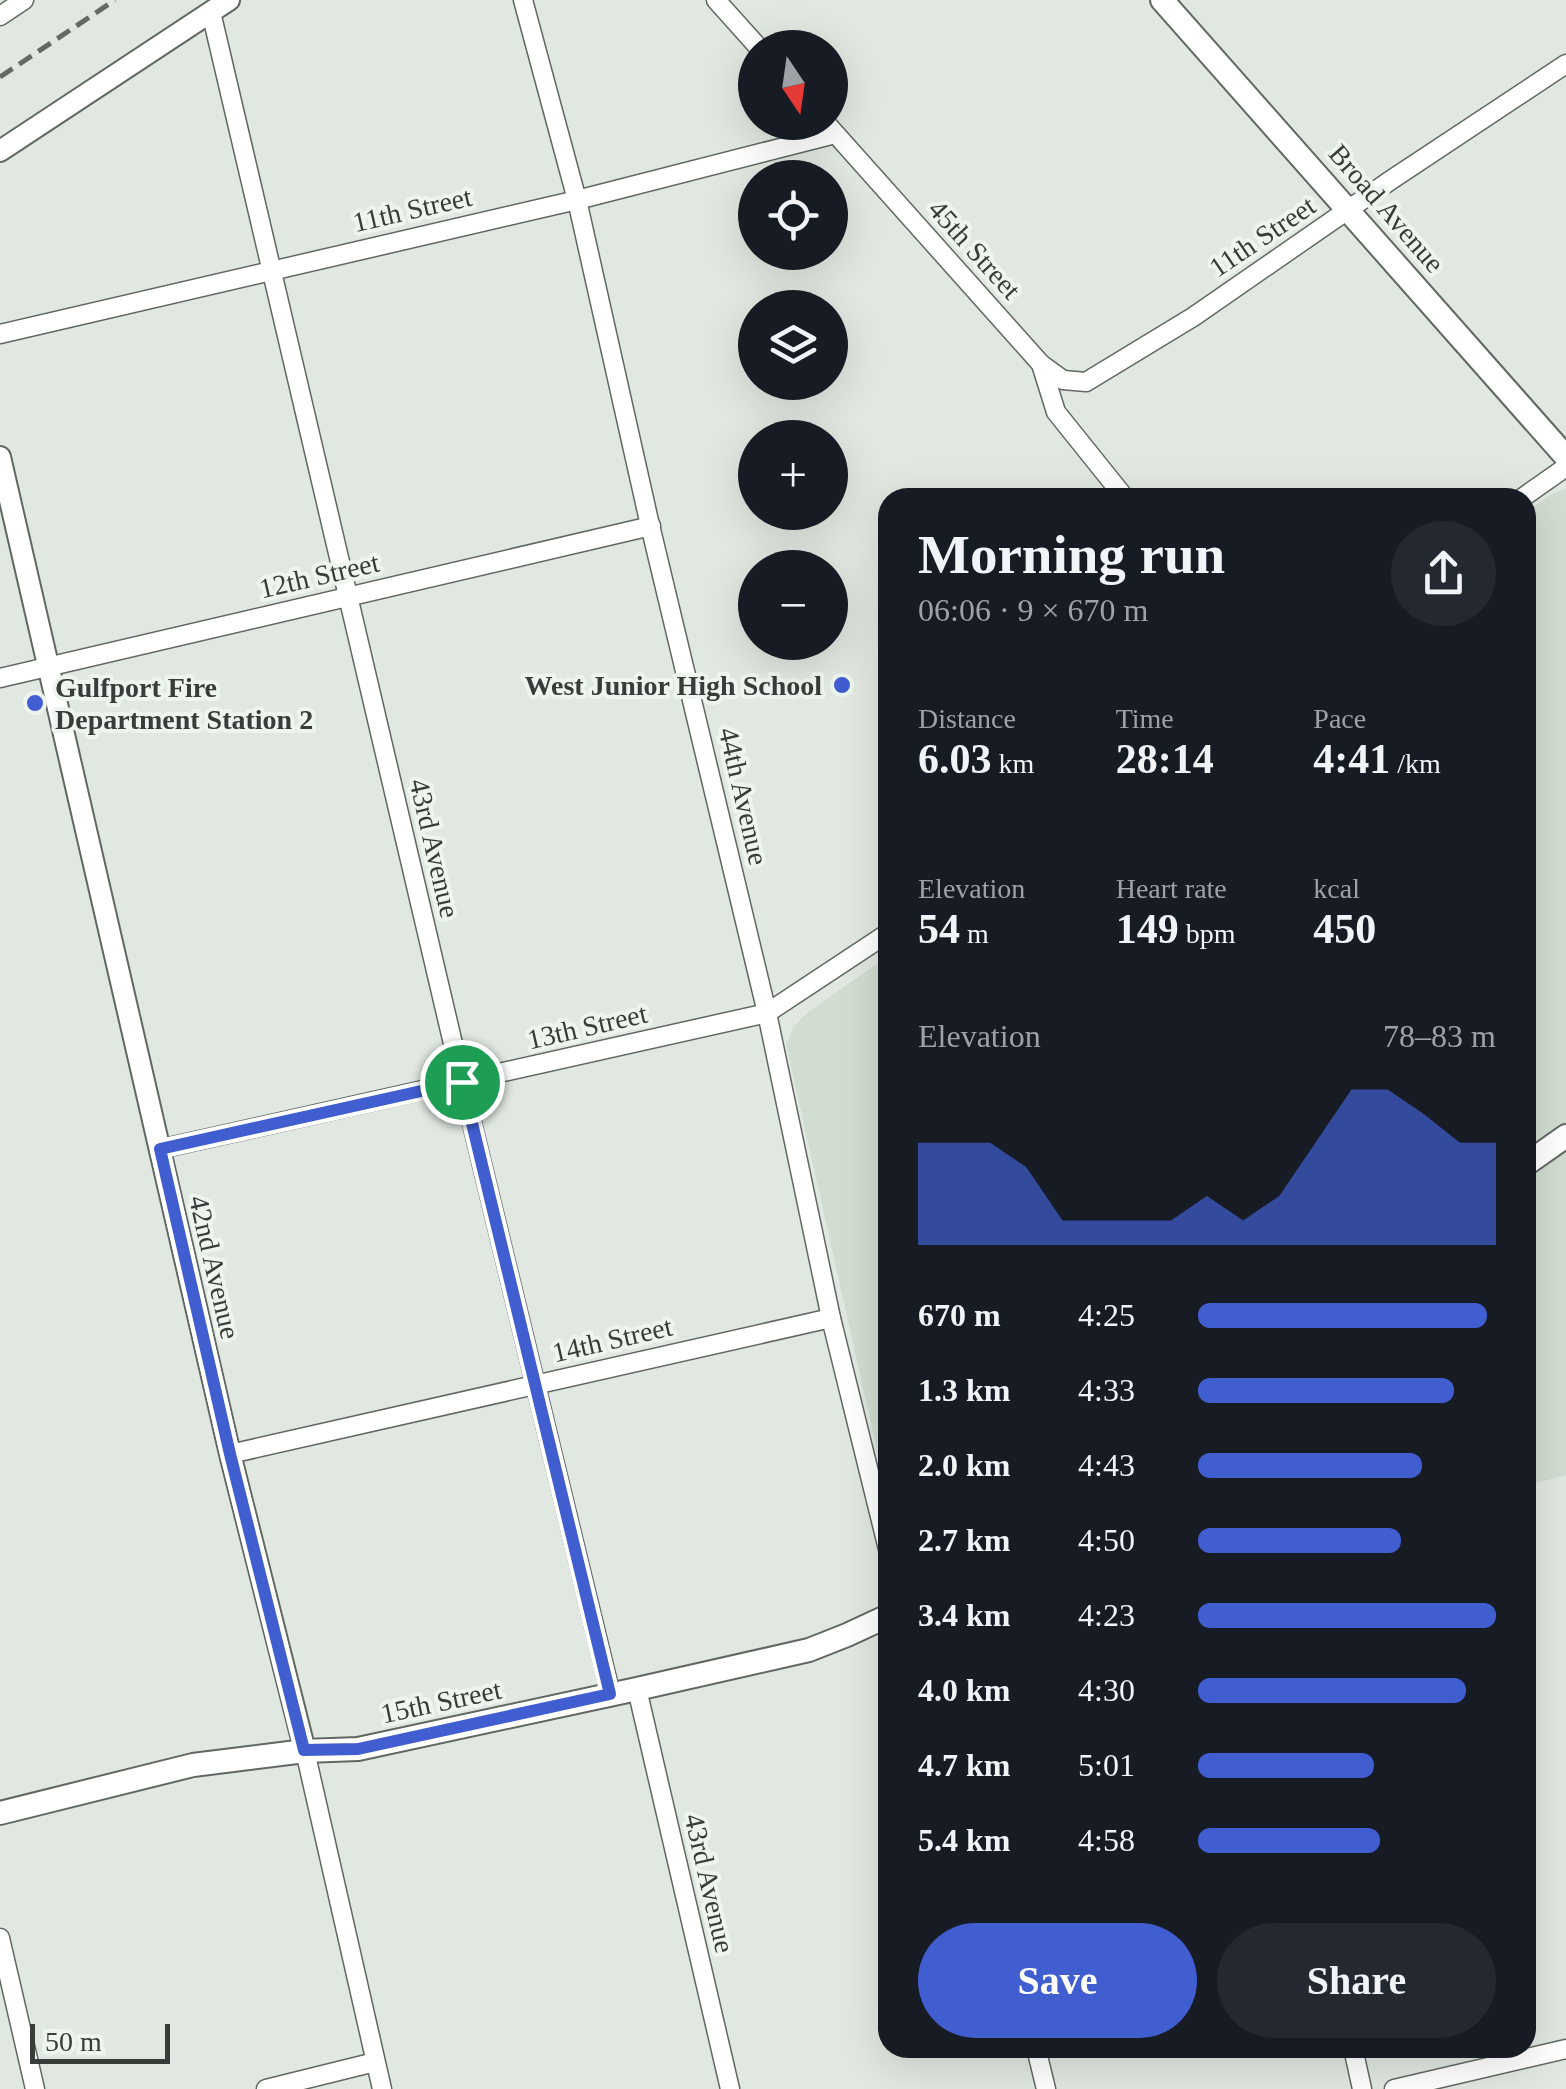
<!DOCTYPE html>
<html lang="en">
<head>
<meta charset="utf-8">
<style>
	body { margin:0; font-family:"Times New Roman",serif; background:#242831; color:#f1f3f6; height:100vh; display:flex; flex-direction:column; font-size:38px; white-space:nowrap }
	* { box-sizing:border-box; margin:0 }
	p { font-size:32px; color:#9ea1a6 }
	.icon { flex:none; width:55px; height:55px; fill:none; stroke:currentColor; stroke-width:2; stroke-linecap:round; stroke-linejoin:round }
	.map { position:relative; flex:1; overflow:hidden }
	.side { position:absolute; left:878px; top:488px; width:658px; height:1570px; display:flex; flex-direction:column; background:#171b24; border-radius:30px; box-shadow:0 10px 40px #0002 }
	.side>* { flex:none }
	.needle { width:65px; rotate:167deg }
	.tools { position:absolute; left:738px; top:30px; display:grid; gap:20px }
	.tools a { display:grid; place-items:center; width:110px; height:110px; border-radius:50%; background:#171b24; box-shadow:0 10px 40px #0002; font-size:50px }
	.scale { position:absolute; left:30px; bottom:25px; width:140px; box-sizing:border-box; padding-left:10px; border:5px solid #393c39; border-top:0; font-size:28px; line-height:35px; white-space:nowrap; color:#393c39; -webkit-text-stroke:8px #edf5ee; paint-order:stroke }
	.pin { position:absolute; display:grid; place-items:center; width:85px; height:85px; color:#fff; margin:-42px; border:5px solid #fff; border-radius:50%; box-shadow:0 2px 10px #0007 }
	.round { display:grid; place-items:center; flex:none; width:105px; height:105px; border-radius:52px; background:#242831 }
	.headline { display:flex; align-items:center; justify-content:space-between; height:170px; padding:0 40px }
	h1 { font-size:55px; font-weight:700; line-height:75px }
	.metrics { display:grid; grid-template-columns:repeat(3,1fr); gap:15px; height:170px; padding:10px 40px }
	.metrics div { display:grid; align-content:center }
	.metrics b { font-size:42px; font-weight:700 }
	.metrics small { font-size:28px; font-weight:400 }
	.metrics p { font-size:28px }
	.chart { height:280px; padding:20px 40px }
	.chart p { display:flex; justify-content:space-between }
	.chart svg { width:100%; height:180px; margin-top:10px; fill:#415ed1; opacity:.7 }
	.primary-button { display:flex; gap:20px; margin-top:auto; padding:20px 40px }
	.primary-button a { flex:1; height:115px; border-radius:60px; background:#415ed1; color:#fff; font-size:40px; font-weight:700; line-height:115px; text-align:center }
	.primary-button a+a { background:#242831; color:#f1f3f6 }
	ul { padding:0 40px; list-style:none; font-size:32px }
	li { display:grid; grid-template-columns:160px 120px 1fr; align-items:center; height:75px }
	li i { height:25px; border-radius:12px; background:#415ed1 }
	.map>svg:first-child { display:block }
</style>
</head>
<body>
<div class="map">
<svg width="1566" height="2089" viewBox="0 0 1566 2089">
	<rect width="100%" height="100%" fill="#e0e8e1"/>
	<!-- built -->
	<g fill="#d0ddd0">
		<path d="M 1566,489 L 1566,1475 L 1525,1486 L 1525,513 L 1553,493 Z"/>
		<path d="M 887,957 L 887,1495 L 786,1044 L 795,1025 L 807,1013 Z"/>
	</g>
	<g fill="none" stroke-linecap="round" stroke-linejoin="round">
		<!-- minor casing -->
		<g stroke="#616761" stroke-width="21">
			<g id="minor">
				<path d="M 523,0 L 577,200 L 649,521 L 767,1013 L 831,1318 L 888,1549"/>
				<path d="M 716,0 L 759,48"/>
				<path d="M 211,12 L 462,1082 L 611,1695"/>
				<path d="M 0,16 L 24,0"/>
				<path d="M 825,122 L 1041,364 L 1063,380 L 1086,382 L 1193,317 L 1391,180 L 1566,64"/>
				<path d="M 0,334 L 577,200 L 835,134"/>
				<path d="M 1041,364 L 1056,412 L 1125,498"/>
				<path d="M 1522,498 L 1566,467"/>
				<path d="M 0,678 L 651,526"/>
				<path d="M 160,1149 L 767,1013 L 888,933"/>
				<path d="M 230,1454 L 831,1318"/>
				<path d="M 637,1689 L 730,2089"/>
				<path d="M 305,1751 L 382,2089"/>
				<path d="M 0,1938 L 35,2089"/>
				<path d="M 1036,2048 L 1046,2089"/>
				<path d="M 1353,2048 L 1362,2089"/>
				<path d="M 266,2089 L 375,2062"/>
				<path d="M 1394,2089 L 1566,2049"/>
			</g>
		</g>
		<!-- tertiary casing -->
		<g stroke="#616761" stroke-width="24">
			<g id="tertiary">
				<path d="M 0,151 L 229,0"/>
				<path d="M 0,457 L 230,1454 L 305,1751"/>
			</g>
		</g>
		<!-- secondary casing -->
		<g stroke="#616761" stroke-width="26">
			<g id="secondary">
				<path d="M 1162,0 L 1566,457"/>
				<path d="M 1525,1165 L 1566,1136"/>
				<path d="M 0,1813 L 193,1765 L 305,1751 L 358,1749 L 637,1689 L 809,1650 L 847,1635 L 888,1616"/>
			</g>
		</g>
		<!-- minor -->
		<use href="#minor" stroke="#fff" stroke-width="18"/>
		<!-- tertiary -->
		<use href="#tertiary" stroke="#fff" stroke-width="20"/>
		<!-- secondary -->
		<use href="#secondary" stroke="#fff" stroke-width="22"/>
		<!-- rail -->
		<path stroke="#656965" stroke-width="5" stroke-dasharray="15 8" stroke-linecap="butt" d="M 0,77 L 115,0"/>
	</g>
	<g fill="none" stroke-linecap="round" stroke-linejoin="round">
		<!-- route casing -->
		<g stroke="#fff" stroke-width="20">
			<path id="route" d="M 462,1082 L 610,1694 L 358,1749 L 304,1750 L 230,1454 L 160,1149 Z"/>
		</g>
		<!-- route -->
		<use href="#route" stroke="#415ed1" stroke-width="12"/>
	</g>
	<!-- markers -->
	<g fill="#415ed1" stroke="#edf5ee" stroke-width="4">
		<circle cx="842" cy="685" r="10"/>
		<circle cx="35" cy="703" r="10"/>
	</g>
	<g text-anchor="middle" stroke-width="8" stroke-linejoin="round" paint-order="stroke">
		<!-- street labels -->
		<g font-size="28" fill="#393c39" stroke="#edf5ee">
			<text transform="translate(1387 208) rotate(49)" y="10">Broad Avenue</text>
			<text transform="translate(412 209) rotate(-13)" y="10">11th Street</text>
			<text transform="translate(1262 236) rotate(-34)" y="10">11th Street</text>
			<text transform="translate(975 249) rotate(48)" y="10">45th Street</text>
			<text transform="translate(319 575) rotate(-13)" y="10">12th Street</text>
			<text transform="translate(744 796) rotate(77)" y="10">44th Avenue</text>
			<text transform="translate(435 848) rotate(77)" y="10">43rd Avenue</text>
			<text transform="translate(587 1026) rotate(-13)" y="10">13th Street</text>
			<text transform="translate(215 1267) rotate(77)" y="10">42nd Avenue</text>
			<text transform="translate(612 1339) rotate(-13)" y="10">14th Street</text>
			<text transform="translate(441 1701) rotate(-12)" y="10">15th Street</text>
			<text transform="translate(710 1883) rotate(77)" y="10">43rd Avenue</text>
		</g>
		<!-- poi labels -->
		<g font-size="28" font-weight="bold" fill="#393c39" stroke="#edf5ee" text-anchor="end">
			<text x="822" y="695">West Junior High School</text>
			<text x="55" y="697" text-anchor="start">Gulfport Fire<tspan x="55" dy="32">Department Station 2</tspan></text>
		</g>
	</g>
</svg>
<div class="tools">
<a><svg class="needle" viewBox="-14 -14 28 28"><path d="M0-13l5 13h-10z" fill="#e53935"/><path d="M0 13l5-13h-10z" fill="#9ea1a6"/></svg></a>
<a><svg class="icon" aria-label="locate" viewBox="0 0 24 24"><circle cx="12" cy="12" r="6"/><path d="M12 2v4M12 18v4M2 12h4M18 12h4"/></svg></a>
<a><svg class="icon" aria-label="layers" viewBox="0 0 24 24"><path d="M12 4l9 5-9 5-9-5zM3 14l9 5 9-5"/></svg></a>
<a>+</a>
<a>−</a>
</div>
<div class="scale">50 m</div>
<div class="pin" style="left:462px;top:1082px;background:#1e9e55"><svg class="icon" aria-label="arrive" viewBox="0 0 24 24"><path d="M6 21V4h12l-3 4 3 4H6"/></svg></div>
<section class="side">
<div class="headline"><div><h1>Morning run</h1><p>06:06 · 9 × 670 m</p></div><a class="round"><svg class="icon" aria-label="share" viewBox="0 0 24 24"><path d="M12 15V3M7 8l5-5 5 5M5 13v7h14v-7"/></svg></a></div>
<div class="metrics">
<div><p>Distance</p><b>6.03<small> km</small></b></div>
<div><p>Time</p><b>28:14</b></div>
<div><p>Pace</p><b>4:41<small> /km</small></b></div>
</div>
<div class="metrics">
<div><p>Elevation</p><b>54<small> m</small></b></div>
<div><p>Heart rate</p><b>149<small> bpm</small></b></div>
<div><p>kcal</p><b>450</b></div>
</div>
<div class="chart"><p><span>Elevation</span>78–83 m</p>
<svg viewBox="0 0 160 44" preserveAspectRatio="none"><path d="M0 44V19L10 19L20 19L30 25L40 38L50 38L60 38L70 38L80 32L90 38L100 32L110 19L120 6L130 6L140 12L150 19L160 19V44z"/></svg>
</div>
<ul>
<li><b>670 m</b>4:25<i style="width:97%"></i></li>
<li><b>1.3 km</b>4:33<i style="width:86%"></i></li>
<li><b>2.0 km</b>4:43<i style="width:75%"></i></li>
<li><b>2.7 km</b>4:50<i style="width:68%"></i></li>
<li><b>3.4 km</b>4:23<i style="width:100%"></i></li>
<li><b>4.0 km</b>4:30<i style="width:90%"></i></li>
<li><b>4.7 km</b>5:01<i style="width:59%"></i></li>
<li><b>5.4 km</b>4:58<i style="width:61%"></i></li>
</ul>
<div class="primary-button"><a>Save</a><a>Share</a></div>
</section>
</div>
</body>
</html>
